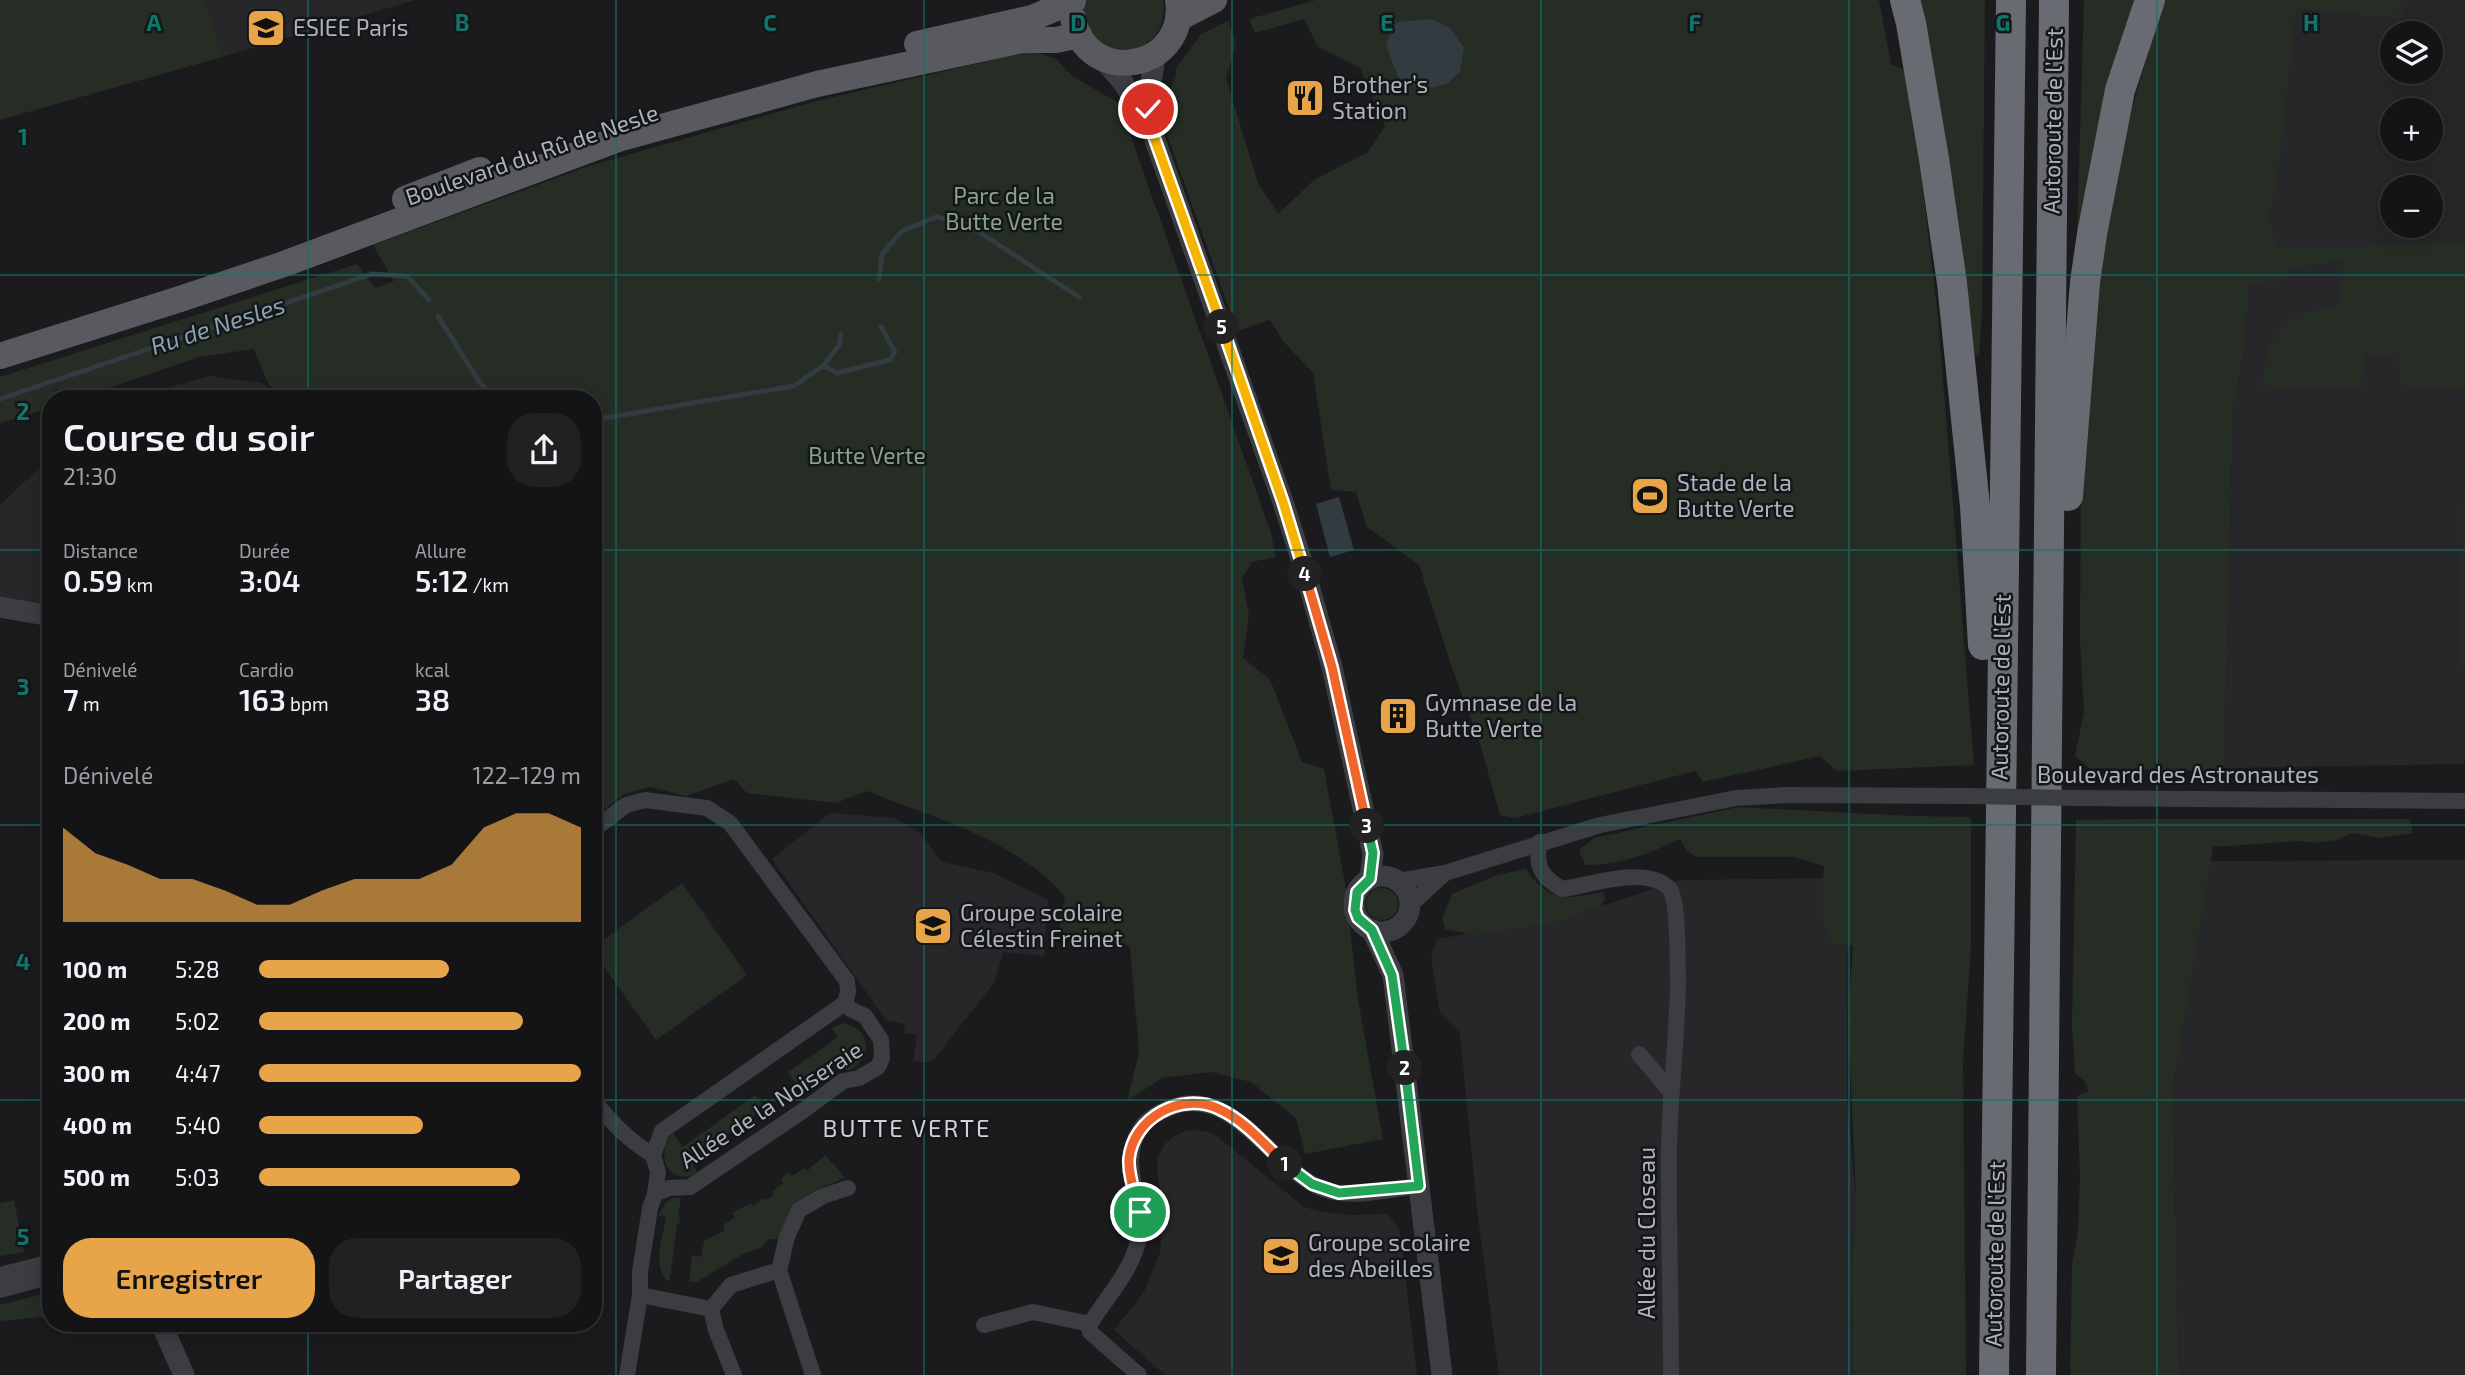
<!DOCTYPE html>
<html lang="fr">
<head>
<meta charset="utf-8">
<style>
	body { margin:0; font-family:"Exo 2",sans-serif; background:#212123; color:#f1f3f6; height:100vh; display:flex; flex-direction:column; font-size:26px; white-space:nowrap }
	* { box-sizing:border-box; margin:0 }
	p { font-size:23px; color:#9d9ea1 }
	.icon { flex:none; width:38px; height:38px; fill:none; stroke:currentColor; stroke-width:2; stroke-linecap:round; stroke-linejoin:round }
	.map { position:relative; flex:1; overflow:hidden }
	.drawer { position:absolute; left:42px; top:390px; width:560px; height:942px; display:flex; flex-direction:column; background:#141416; border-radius:28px; box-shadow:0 4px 18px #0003,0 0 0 2px #333335 }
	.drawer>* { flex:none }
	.controls { position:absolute; left:2380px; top:21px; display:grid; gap:14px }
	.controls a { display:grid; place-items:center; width:63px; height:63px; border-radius:50%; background:#141416; box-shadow:0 4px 18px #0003,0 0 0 2px #333335; font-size:35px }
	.pin { position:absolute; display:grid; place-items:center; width:60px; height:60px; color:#fff; margin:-30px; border:4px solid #fff; border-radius:50%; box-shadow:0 2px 7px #0007 }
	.km { position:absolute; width:35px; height:35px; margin:-18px; border-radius:50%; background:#222; color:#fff; font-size:19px; line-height:35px; text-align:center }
	.round { display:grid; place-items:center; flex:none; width:74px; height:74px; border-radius:28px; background:#212123 }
	.overview { display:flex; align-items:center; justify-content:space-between; height:119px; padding:0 21px }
	h1 { font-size:38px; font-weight:600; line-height:52px }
	.figures { display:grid; grid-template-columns:repeat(3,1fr); gap:10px; height:119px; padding:7px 21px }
	.figures div { display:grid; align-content:center }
	.figures b { font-size:30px; font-weight:600 }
	.figures small { font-size:19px; font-weight:400 }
	.figures p { font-size:19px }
	.chart { height:196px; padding:14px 21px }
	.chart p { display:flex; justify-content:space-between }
	.chart svg { width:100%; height:126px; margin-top:7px; fill:#e7a448; opacity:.7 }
	.primary-button { display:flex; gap:14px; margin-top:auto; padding:14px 21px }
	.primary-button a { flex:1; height:80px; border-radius:28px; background:#e7a448; color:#111; font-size:28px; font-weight:600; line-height:80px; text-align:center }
	.primary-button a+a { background:#212123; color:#f1f3f6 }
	ul { padding:0 21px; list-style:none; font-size:23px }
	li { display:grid; grid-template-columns:112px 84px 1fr; align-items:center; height:52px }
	li i { height:18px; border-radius:9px; background:#e7a448 }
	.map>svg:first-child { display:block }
</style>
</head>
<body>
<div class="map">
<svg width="2465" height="1375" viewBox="0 0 2465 1375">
	<rect width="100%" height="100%" fill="#1b1b1d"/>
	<!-- built -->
	<g fill="#27272a" fill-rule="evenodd">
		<path d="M 206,0 L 415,0 L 222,57 Z"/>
		<path d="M 2264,0 L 2465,0 L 2465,760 L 2463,764 L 2224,768 L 2233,411 L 2244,348 ZM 2392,33 L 2431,33 L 2431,72 L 2392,72 ZM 2392,110 L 2431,110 L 2431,149 L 2392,149 ZM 2392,187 L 2431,187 L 2431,226 L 2392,226 Z"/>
		<path d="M 209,376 L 261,383 L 288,399 L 127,399 Z"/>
		<path d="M 51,457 L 51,606 L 0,597 L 0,505 Z"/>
		<path d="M 830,813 L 895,818 L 920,833 L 942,862 L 993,873 L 1048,900 L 1044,956 L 1003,952 L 994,983 L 934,1059 L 927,1063 L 913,1060 L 917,1035 L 904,1033 L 905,1024 L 886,1020 L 772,859 Z"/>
		<path d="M 2465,860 L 2465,1375 L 2179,1375 L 2173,1090 L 2210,861 Z"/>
		<path d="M 1848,878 L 1847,1100 L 1856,1198 L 1852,1266 L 1853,1375 L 1499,1375 L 1477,1209 L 1460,1033 L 1440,1013 L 1431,958 L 1437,939 L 1582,913 L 1679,880 Z"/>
		<path d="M 1196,1130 L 1208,1132 L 1218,1137 L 1304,1207 L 1318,1211 L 1350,1215 L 1387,1214 L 1399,1228 L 1401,1239 L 1417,1375 L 1165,1375 L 1114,1330 L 1144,1292 L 1160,1252 L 1163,1217 L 1157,1169 L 1158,1156 L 1166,1143 L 1174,1136 L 1185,1131 Z"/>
	</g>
	<!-- green -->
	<g fill="#252d25">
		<path d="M 0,0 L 206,0 L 222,57 L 0,120 Z"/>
		<path d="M 1084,0 L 1163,0 C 1172,67 1076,65 1084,0 Z"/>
		<path d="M 1316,0 L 1879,0 L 1891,64 L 1909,71 L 1938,317 L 1974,765 L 1837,771 L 1820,756 L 1703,782 L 1695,771 L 1515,818 L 1500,815 L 1481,747 L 1451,665 L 1419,565 L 1367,527 L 1356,492 L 1331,490 L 1313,373 L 1283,341 L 1270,320 L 1237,331 L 1160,115 L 1176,75 L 1175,70 L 1201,34 L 1228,21 L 1236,42 L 1226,79 L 1258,183 L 1278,214 L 1314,180 L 1368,152 L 1385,126 L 1360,68 L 1318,47 L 1304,19 L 1255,33 L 1249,19 Z"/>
		<path d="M 1918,0 L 1985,0 L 1982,310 L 1979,356 L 1969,351 Z"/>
		<path d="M 2084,0 L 2139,0 L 2076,267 Z"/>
		<path d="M 2164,0 L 2401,0 L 2403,19 L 2296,8 L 2277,181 L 2269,215 L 2276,247 L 2350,247 L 2465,242 L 2465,389 L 2401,386 L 2398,354 L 2364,355 L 2361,387 L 2284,387 L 2262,392 L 2267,347 L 2296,314 L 2339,306 L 2344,261 L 2289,268 L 2280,280 L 2249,285 L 2244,348 L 2233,411 L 2224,768 L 2208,771 L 2089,768 L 2075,756 L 2084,712 L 2080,640 L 2081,461 L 2095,295 L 2122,142 Z"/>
		<path d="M 1031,51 L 1056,59 L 1072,76 L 1119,103 L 1271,533 L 1276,557 L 1252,562 L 1242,578 L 1249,615 L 1243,658 L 1270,679 L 1302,762 L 1324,769 L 1345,883 L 1358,999 L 1383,1139 L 1305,1154 L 1296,1118 L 1251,1082 L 1211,1072 L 1162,1078 L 1127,1101 L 1139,1052 L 1130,947 L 1101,931 L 1070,940 L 1059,928 L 1065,897 C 1016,839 936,819 867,791 L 836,803 L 747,793 L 734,779 L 686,796 L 650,787 L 624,794 L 593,818 L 593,399 L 293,399 L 269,386 L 254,349 L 199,357 L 77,399 L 51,399 L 51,408 L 0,423 L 0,377 L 357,264 L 375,288 L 394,281 L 373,245 L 589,166 L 816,101 Z"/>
		<path d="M 2465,451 L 2465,671 L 2459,659 Z"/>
		<path d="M 1738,807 L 1912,816 L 1971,817 L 1971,946 L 1963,1062 L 1966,1375 L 1853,1375 L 1852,1266 L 1856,1198 L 1848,1015 L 1853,946 C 1849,945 1845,946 1841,946 C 1816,941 1823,884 1824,866 L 1794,857 L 1697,857 L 1687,851 L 1680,839 C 1649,854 1619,865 1585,865 L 1579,850 L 1594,838 Z"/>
		<path d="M 2137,819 L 2409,819 L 2413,833 L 2380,838 L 2352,833 L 2337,840 L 2315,843 L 2298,841 L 2213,847 L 2173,1090 L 2179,1375 L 2070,1375 L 2072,1264 L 2078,1231 L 2080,1178 L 2077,1096 L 2088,1092 L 2086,1083 L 2075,1073 L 2072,1026 L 2076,820 Z"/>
		<path d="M 1526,869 C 1549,903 1567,899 1603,892 L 1605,900 L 1599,907 L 1561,921 L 1473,935 L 1445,929 L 1442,918 L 1452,894 L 1497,875 Z"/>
		<path d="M 682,883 L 747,975 L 656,1040 L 593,951 L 593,947 Z"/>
		<circle cx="1382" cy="904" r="16"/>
		<path d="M 844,1023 C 872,1029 874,1061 847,1071 L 837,1056 L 795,1084 L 788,1072 L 838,1037 L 831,1028 Z"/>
		<path d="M 755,1095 L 765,1108 L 690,1160 L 698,1173 C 669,1188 653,1154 673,1133 L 683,1147 Z"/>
		<path d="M 825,1155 L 845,1177 C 835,1183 824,1185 814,1191 C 797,1202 786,1220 778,1239 L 769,1239 L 760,1248 L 743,1254 L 697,1282 L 689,1282 L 692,1255 L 701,1257 L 704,1241 L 725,1230 L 723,1225 L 735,1217 L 732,1213 L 751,1203 L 753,1206 L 765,1198 L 766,1200 L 774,1195 L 772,1191 L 783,1183 L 781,1179 L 789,1172 L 792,1176 L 804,1168 L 807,1171 Z"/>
		<path d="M 673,1198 L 681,1198 L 678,1216 L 681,1217 L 679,1220 L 680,1224 L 677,1224 C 674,1244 673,1263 669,1282 C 651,1268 663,1237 666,1217 L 658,1216 L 666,1202 Z"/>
		<path d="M 14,1200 L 24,1252 L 0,1256 L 0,1203 Z"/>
		<path d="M 51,1292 L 51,1316 L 0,1321 L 0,1305 Z"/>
	</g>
	<!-- water -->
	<g fill="#313b40">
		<path d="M 1432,19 L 1450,28 L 1464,48 L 1460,72 L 1447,84 L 1419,90 L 1398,77 L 1386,45 L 1396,22 Z"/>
		<path d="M 1339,497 L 1354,550 L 1330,557 L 1316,504 Z"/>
	</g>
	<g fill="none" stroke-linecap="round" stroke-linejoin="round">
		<!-- stream -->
		<g stroke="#313b40" stroke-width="5">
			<path d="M 879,279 L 882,254 L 902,231 L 936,217 L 965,223 L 1079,297"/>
			<path d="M 438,316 L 480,383 L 498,399"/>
			<path d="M 823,366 L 837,373 L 890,360 L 895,352 L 881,327"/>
			<path d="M 0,399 L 372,274 L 407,276 L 429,300"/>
			<path d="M 593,420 L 794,386 L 823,366 L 839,345 L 841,335"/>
		</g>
		<!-- minor -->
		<g stroke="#3c3d41" stroke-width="16">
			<path d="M 2076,798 L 2465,801"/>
			<path d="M 593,830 L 626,805 L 645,800 L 707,808 L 730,823 L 847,981 L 848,992 L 845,1003 L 662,1131 L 653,1155"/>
			<path d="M 1539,842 C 1536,867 1540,876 1562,889 C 1591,885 1645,865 1669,888 C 1679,899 1677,960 1678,977 C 1678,1034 1670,1090 1669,1147 C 1668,1223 1671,1299 1671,1375"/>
			<path d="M 1398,881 L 1445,873 L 1600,825 L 1736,798 L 1788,795 L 1971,796"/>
			<path d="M 1410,905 L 1445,873"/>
			<path d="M 1639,1054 L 1671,1092"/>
			<path d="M 593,1100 C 611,1122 629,1141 653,1155"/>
			<path d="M 655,1194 L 669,1188 L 690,1187 L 804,1110 L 843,1081 L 859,1078 L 878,1067 L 882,1058 L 881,1040 L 865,1016 L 850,1009 L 845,1003"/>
			<path d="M 0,1275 L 51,1262"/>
			<path d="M 0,1290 L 51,1276"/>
			<path d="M 640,1295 L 711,1309"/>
			<path d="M 711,1309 L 731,1285 L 779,1270"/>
			<path d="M 711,1309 L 716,1330 L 734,1375"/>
			<path d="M 984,1325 L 1033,1312 L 1090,1324"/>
			<path d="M 627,1375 L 640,1295 L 640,1272 L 650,1208 L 655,1194 L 658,1172 L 653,1155"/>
			<path d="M 813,1375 L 779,1270 L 787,1237 L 799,1210 L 823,1196 L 848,1188"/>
			<path d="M 1139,1375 L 1090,1332 L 1090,1324 C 1106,1298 1130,1273 1138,1242 C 1147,1202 1116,1164 1141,1128 C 1148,1117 1160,1112 1172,1107 C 1233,1084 1273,1170 1323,1189 C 1352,1200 1389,1189 1419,1186"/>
		</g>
		<!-- tertiary -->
		<g stroke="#3c3d41" stroke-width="21">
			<path d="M 1101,57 L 1122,81 L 1149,123 L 1283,502 L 1305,571 L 1332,667 L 1373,854 L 1370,879"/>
			<path d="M 1149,121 L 1148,97 L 1156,54"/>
			<path d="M 0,607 L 51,616"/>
			<circle cx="1382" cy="904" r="28"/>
			<path d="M 1372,930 L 1393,975 L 1442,1375"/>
			<path d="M 161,1323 L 184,1375"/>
		</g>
		<!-- primary -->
		<g stroke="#585a60" stroke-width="26">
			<path d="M 1073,18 C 1086,88 1188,71 1178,0"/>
			<path d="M 1179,18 L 1214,0"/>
			<path d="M 917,44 L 1032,18 L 1073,1"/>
			<path d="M 405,199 L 480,170"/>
			<path d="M 0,356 L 180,299 L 284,264 L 618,139 L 817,84 L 1022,40 L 1056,40 L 1079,35"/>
		</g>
		<!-- motorway -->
		<g stroke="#686c72" stroke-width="30">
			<path d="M 1905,0 L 1911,23 L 1934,159 L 1952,283 L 1975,506 L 1983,645"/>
			<path d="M 2068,496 L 2085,282 L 2092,234 L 2120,90 L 2150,0"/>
			<path d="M 1994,1375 L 2011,0"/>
			<path d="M 2041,1375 L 2054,0"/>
		</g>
		<!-- minor-bridge -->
		<path stroke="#3c3d41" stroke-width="16" d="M 1971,796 L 2076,798"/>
	</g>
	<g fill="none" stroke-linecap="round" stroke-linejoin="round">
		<!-- split-1 casing -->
		<g stroke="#fff" stroke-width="14">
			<path id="split-1" d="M 1140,1212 C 1136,1196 1128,1176 1129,1159 C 1133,1118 1181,1091 1219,1109 C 1244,1120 1265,1145 1285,1164"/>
		</g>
		<!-- split-2 casing -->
		<g stroke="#fff" stroke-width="14">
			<path id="split-2" d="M 1285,1164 L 1312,1184 L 1339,1193 L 1419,1186 L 1405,1068"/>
		</g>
		<!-- split-3 casing -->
		<g stroke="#fff" stroke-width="14">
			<path id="split-3" d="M 1367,826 L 1373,853 L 1370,879 L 1357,892 L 1355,910 L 1358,918 L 1372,930 L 1392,975 L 1405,1068"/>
		</g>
		<!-- split-4 casing -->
		<g stroke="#fff" stroke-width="14">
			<path id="split-4" d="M 1305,574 L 1332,667 L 1367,826"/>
		</g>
		<!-- split-5 casing -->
		<g stroke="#fff" stroke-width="14">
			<path id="split-5" d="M 1222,327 L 1283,502 L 1305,574"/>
		</g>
		<!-- split-6 casing -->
		<g stroke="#fff" stroke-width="14">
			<path id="split-6" d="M 1148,109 L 1149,123 L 1222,327"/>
		</g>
		<!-- split-1 -->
		<use href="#split-1" stroke="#f0652b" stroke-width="9"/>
		<!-- split-2 -->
		<use href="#split-2" stroke="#22a559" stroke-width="9"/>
		<!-- split-3 -->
		<use href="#split-3" stroke="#22a559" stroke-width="9"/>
		<!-- split-4 -->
		<use href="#split-4" stroke="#f0652b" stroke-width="9"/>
		<!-- split-5 -->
		<use href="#split-5" stroke="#f5b400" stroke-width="9"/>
		<!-- split-6 -->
		<use href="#split-6" stroke="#f5b400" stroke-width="9"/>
	</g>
	<!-- grid -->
	<path fill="none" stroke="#0f766e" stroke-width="2" stroke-opacity="0.55" d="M 308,0 L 308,399M 616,0 L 616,1375M 924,0 L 924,1375M 1232,0 L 1232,1375M 1541,0 L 1541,1375M 1849,0 L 1849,1375M 2157,0 L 2157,1375M 0,275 L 2465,275M 0,550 L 51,550M 593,550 L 2465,550M 0,825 L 51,825M 593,825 L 2465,825M 0,1100 L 51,1100M 593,1100 L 2465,1100M 308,1323 L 308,1375"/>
	<!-- icons -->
	<defs>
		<g id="university-square" transform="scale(2.0125)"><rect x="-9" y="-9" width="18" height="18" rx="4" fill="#e7a448" stroke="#151618"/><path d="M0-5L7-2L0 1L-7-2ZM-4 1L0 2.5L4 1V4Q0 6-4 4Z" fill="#111"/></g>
		<g id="restaurant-square" transform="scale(2.0125)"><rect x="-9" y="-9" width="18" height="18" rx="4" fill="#e7a448" stroke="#151618"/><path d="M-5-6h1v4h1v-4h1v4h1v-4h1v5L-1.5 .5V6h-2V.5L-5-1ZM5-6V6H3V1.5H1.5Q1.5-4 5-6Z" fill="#111"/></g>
		<g id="stadium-square" transform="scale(2.0125)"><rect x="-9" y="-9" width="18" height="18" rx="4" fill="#e7a448" stroke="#151618"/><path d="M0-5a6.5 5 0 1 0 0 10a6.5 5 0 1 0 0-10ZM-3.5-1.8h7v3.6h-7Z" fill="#111"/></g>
		<g id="building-square" transform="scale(2.0125)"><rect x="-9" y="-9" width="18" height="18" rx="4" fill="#e7a448" stroke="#151618"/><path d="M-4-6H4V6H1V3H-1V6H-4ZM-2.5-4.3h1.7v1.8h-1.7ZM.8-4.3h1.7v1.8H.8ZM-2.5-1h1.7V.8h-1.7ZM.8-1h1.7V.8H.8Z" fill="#111"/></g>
		<g id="school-square" transform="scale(2.0125)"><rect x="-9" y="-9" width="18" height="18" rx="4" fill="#e7a448" stroke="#151618"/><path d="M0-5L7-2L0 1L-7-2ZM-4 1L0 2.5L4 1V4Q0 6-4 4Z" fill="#111"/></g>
	</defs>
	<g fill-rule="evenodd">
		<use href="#university-square" x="266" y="28"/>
		<use href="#restaurant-square" x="1305" y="98"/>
		<use href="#stadium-square" x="1650" y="496"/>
		<use href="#building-square" x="1398" y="716"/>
		<use href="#school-square" x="933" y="926"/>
		<use href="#school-square" x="1281" y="1256"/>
	</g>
	<g text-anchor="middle" stroke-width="5" stroke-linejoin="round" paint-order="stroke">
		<!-- poi labels -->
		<g font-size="23" fill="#aeb3bb" stroke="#151618" text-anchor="start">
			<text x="293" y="36">ESIEE Paris</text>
			<text x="1332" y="93">Brother’s<tspan x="1332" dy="26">Station</tspan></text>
			<text x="1677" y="491">Stade de la<tspan x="1677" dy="26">Butte Verte</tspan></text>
			<text x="1425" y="711">Gymnase de la<tspan x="1425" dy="26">Butte Verte</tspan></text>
			<text x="960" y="921">Groupe scolaire<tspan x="960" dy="26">Célestin Freinet</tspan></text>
			<text x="1308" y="1251">Groupe scolaire<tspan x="1308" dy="26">des Abeilles</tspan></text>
		</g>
		<!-- street labels -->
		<g font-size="23" fill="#aeb3bb" stroke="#151618">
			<text transform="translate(2053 121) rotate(-89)" y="8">Autoroute de l’Est</text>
			<text transform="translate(532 155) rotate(-19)" y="8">Boulevard du Rû de Nesle</text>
			<text transform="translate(2001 687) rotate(-89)" y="8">Autoroute de l’Est</text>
			<text x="2178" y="783">Boulevard des Astronautes</text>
			<text transform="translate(771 1105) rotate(-33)" y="8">Allée de la Noiseraie</text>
			<text transform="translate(1647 1233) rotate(-90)" y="8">Allée du Closeau</text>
			<text transform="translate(1995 1254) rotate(-89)" y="8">Autoroute de l’Est</text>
		</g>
		<!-- park labels -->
		<g font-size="23" fill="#87a587" stroke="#151618">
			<text x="1004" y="204">Parc de la<tspan x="1004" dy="26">Butte Verte</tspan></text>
			<text x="867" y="464">Butte Verte</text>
		</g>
		<!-- water labels -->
		<g font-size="24" font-style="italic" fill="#88a3b3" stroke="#151618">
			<text transform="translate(218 326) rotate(-18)" y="8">Ru de Nesles</text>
		</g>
		<!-- neighbourhood labels -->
		<g font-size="24" letter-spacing="2" fill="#cfd2d7" stroke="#151618">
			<text x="907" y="1137">BUTTE VERTE</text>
		</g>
	</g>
	<g font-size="23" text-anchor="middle" font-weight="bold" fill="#0f766e" stroke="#151618" stroke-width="5" stroke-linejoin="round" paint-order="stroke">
		<text x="154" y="31">A</text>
		<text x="462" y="31">B</text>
		<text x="770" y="31">C</text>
		<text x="1078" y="31">D</text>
		<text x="1387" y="31">E</text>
		<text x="1695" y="31">F</text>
		<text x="2003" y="31">G</text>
		<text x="2311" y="31">H</text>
		<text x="23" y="145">1</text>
		<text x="23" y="420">2</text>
		<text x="23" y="695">3</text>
		<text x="23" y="970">4</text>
		<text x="23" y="1245">5</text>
	</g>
</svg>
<div class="controls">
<a><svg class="icon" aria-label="layers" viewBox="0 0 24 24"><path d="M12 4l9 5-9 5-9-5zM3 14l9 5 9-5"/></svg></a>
<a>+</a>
<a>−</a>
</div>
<div class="pin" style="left:1140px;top:1212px;background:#1e9e55"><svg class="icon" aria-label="arrive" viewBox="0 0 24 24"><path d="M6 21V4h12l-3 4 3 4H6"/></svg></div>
<div class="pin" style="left:1148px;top:109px;background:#d93025"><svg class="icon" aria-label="check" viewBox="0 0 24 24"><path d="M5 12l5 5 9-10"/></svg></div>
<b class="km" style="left:1285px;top:1164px">1</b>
<b class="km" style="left:1405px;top:1068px">2</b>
<b class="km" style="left:1367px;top:826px">3</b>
<b class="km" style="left:1305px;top:574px">4</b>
<b class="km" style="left:1222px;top:327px">5</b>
<section class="drawer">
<div class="overview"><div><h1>Course du soir</h1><p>21:30</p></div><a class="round"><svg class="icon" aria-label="share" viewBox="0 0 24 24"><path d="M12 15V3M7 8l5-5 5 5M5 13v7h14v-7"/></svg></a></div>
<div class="figures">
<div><p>Distance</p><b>0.59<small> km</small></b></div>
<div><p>Durée</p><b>3:04</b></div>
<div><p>Allure</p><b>5:12<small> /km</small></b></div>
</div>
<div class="figures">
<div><p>Dénivelé</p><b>7<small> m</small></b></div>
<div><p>Cardio</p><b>163<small> bpm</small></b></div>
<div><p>kcal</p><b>38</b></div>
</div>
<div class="chart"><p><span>Dénivelé</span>122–129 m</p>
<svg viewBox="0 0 160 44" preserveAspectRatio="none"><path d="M0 44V11L10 20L20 24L30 29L40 29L50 33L60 38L70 38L80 33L90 29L100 29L110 29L120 24L130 11L140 6L150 6L160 11V44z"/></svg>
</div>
<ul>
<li><b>100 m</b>5:28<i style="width:59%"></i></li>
<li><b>200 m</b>5:02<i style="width:82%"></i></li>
<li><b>300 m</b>4:47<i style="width:100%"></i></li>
<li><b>400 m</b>5:40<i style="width:51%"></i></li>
<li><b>500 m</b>5:03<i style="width:81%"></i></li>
</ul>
<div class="primary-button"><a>Enregistrer</a><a>Partager</a></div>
</section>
</div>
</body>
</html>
